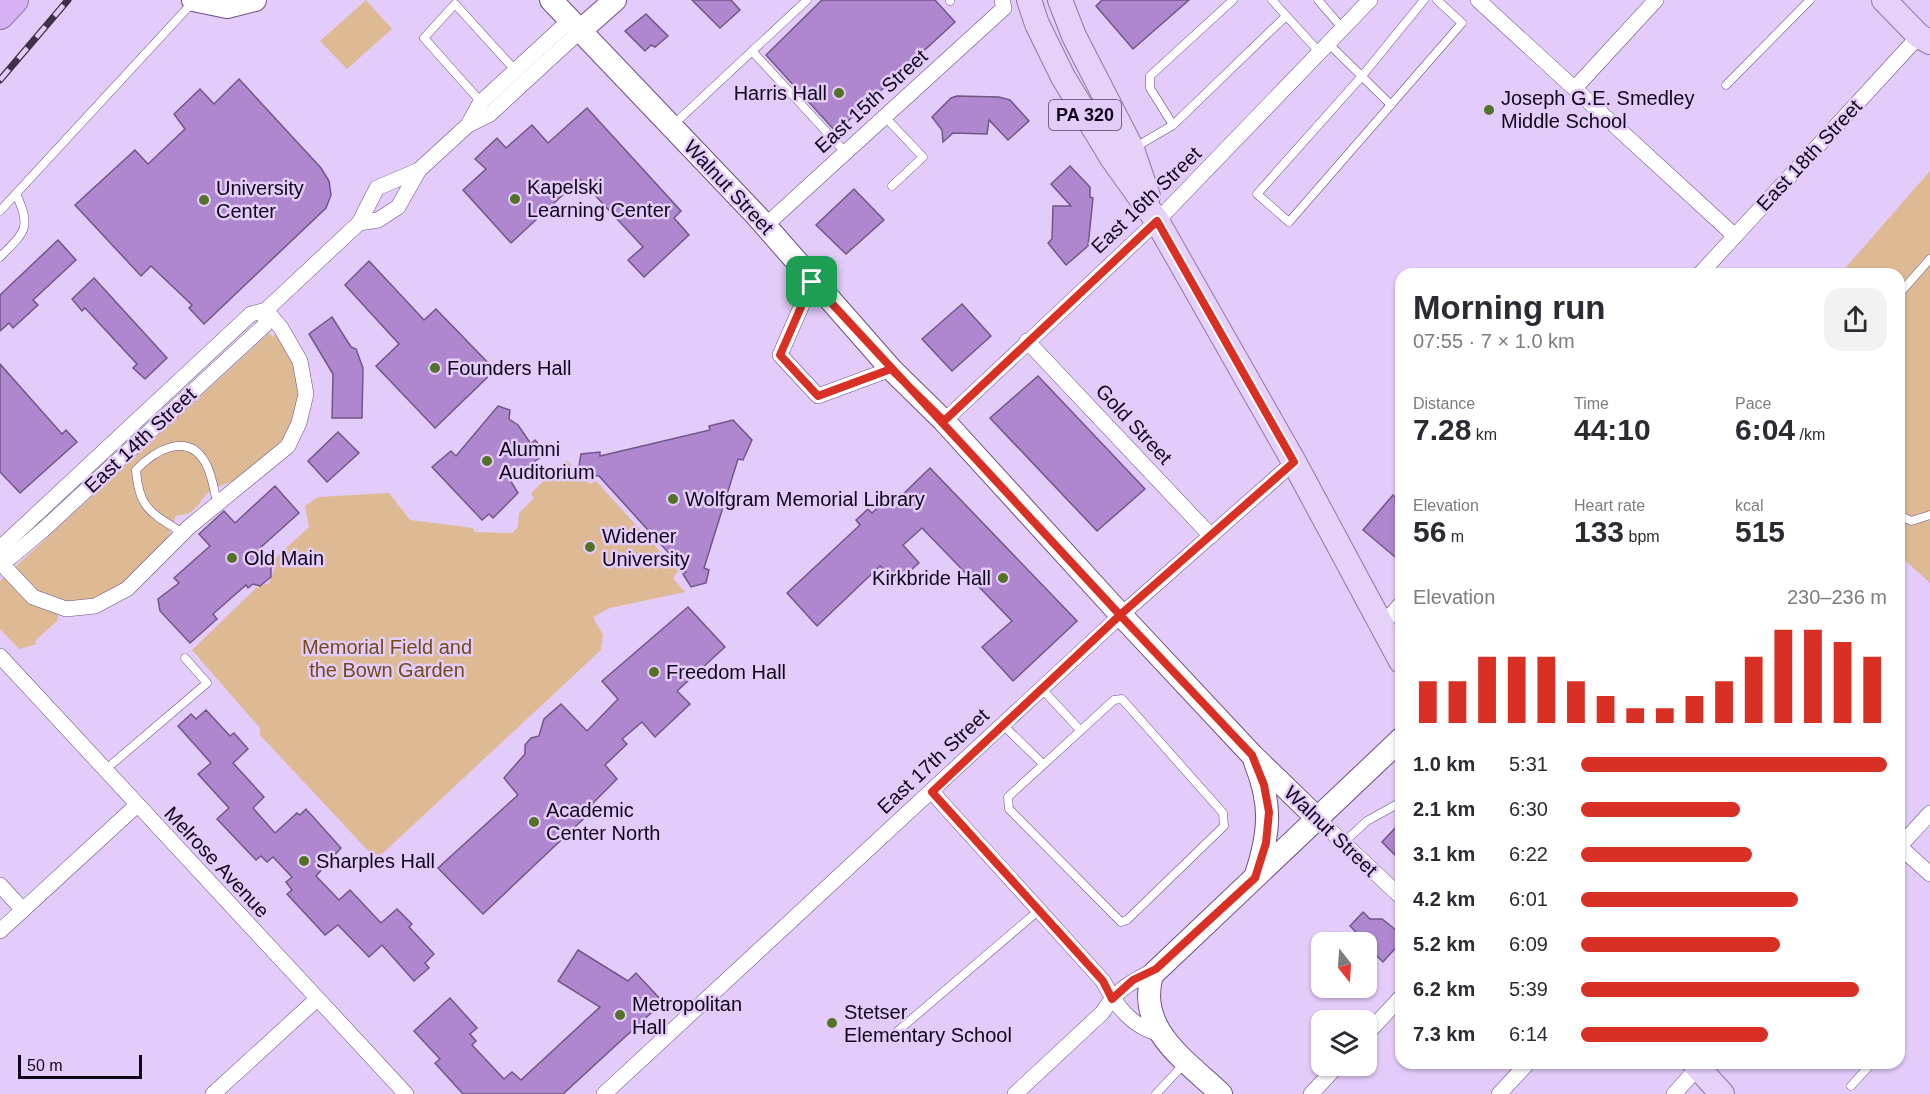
<!DOCTYPE html>
<html lang="en">
<head>
<meta charset="utf-8">
<style>
	body { margin:0; font-family:Arial,sans-serif; background:#f2f2f3; color:#2b2b33; height:100vh; display:flex; flex-direction:column; font-size:22px; white-space:nowrap }
	* { box-sizing:border-box; margin:0 }
	p { font-size:20px; color:#7c7c81 }
	.icon { flex:none; width:33px; height:33px; fill:none; stroke:currentColor; stroke-width:2; stroke-linecap:round; stroke-linejoin:round }
	.map { position:relative; flex:1; overflow:hidden }
	.panel { position:absolute; left:1395px; top:268px; width:510px; height:801px; display:flex; flex-direction:column; background:#fff; border-radius:18px; box-shadow:0 2px 4px #0004 }
	.panel>* { flex:none }
	.needle { width:39px; rotate:163deg }
	.buttons { position:absolute; left:1311px; top:932px; display:grid; gap:12px }
	.buttons a { display:grid; place-items:center; width:66px; height:66px; border-radius:12px; background:#fff; box-shadow:0 2px 4px #0004; font-size:30px }
	.scale { position:absolute; left:18px; bottom:15px; width:124px; box-sizing:border-box; padding-left:6px; border:3px solid #110619; border-top:0; font-size:16px; line-height:21px; white-space:nowrap; color:#110619; -webkit-text-stroke:4px #e4ccfa; paint-order:stroke }
	.pin { position:absolute; display:grid; place-items:center; width:51px; height:51px; color:#fff; margin:-26px; border-radius:12px; box-shadow:0 3px 9px #0006 }
	.round { display:grid; place-items:center; flex:none; width:63px; height:63px; border-radius:18px; background:#f2f2f3 }
	.headline { display:flex; align-items:center; justify-content:space-between; height:102px; padding:0 18px }
	h1 { font-size:33px; font-weight:800; line-height:45px }
	.stats { display:grid; grid-template-columns:repeat(3,1fr); gap:9px; height:102px; padding:6px 18px }
	.stats div { display:grid; align-content:center }
	.stats b { font-size:30px; font-weight:800 }
	.stats small { font-size:16px; font-weight:400 }
	.stats p { font-size:16px }
	.chart { height:168px; padding:12px 18px }
	.chart p { display:flex; justify-content:space-between }
	.chart svg { width:100%; height:108px; margin-top:6px; stroke:#d93025; stroke-width:6 }
	ul { padding:0 18px; list-style:none; font-size:20px }
	li { display:grid; grid-template-columns:96px 72px 1fr; align-items:center; height:45px }
	li i { height:15px; border-radius:8px; background:#d93025 }
	.map>svg:first-child { display:block }
</style>
</head>
<body>
<div class="map">
<svg width="1930" height="1094" viewBox="0 0 1930 1094">
	<rect width="100%" height="100%" fill="#e4ccfa"/>
	<!-- green -->
	<g fill="#deba94">
		<path d="M 366,0 L 392,29 L 347,69 L 320,41 Z"/>
		<path d="M 1930,171 L 1930,583 L 1899,555 L 1899,274 L 1840,274 Z"/>
		<path d="M 269,333 L 273,337 L 276,333 C 319,399 297,438 237,479 C 229,484 215,486 208,493 C 195,506 198,513 176,516 L 165,545 L 121,588 L 93,599 L 76,600 L 59,613 L 57,621 L 35,641 L 37,644 L 19,649 L 0,629 L 0,581 Z"/>
		<path d="M 566,460 L 590,484 L 596,481 L 678,571 L 673,578 L 685,592 L 610,608 L 593,617 L 603,635 L 601,650 L 382,854 L 372,855 L 260,735 L 260,728 L 192,650 L 257,587 L 269,583 L 276,564 L 273,560 L 309,527 L 305,506 L 318,497 L 389,493 L 410,520 L 473,528 L 475,532 L 512,533 L 518,527 L 519,513 L 534,498 L 531,493 Z"/>
	</g>
	<!-- building -->
	<g fill="#ae87ce" stroke="#715688" stroke-width="1.5">
		<path d="M 692,0 L 731,0 L 740,10 L 720,28 Z"/>
		<path d="M 822,0 L 935,0 L 955,22 L 836,132 L 766,55 Z"/>
		<path d="M 1102,0 L 1189,0 L 1133,49 L 1096,6 Z"/>
		<path d="M 646,14 L 668,36 L 655,47 L 651,45 L 645,51 L 625,31 Z"/>
		<path d="M 239,79 L 321,168 L 329,181 L 331,195 L 326,208 L 204,324 L 189,308 L 192,305 L 151,266 L 141,276 L 75,205 L 135,150 L 148,164 L 185,129 L 174,114 L 200,89 L 214,104 Z"/>
		<path d="M 957,96 L 999,97 L 1010,100 L 1029,121 L 1008,140 L 989,120 L 987,134 L 953,133 L 943,142 L 942,130 L 932,117 L 951,98 Z"/>
		<path d="M 587,108 L 681,211 L 674,218 L 689,235 L 644,277 L 628,260 L 643,247 L 580,179 L 511,243 L 463,190 L 486,169 L 475,159 L 497,138 L 506,148 L 532,125 L 548,143 Z"/>
		<path d="M 1070,166 L 1090,187 L 1090,197 L 1093,198 L 1088,246 L 1066,265 L 1048,243 L 1052,239 L 1053,206 L 1071,206 L 1051,184 Z"/>
		<path d="M 854,189 L 884,220 L 846,254 L 816,225 Z"/>
		<path d="M 58,240 L 76,260 L 33,300 L 38,305 L 13,328 L 9,323 L 0,331 L 0,295 Z"/>
		<path d="M 369,261 L 424,320 L 436,309 L 495,370 L 435,428 L 376,366 L 399,344 L 345,285 Z"/>
		<path d="M 94,278 L 167,358 L 145,379 L 133,368 L 137,364 L 85,308 L 82,311 L 72,299 Z"/>
		<path d="M 962,304 L 991,336 L 952,371 L 922,339 Z"/>
		<path d="M 332,317 L 351,347 L 356,349 L 363,368 L 362,418 L 332,418 L 333,374 L 309,334 Z"/>
		<path d="M 0,364 L 62,434 L 66,430 L 77,442 L 20,493 L 0,472 Z"/>
		<path d="M 1038,376 L 1145,489 L 1097,531 L 990,418 Z"/>
		<path d="M 498,406 L 510,410 L 509,419 L 518,425 L 531,444 L 535,440 L 546,453 L 510,480 L 518,493 L 493,518 L 489,514 L 482,520 L 432,467 L 451,451 L 456,456 Z"/>
		<path d="M 733,420 L 752,440 L 743,460 L 738,459 L 704,568 L 709,570 L 706,583 L 691,587 L 683,574 L 686,572 L 599,476 L 590,475 L 579,466 L 581,454 L 600,452 L 600,456 L 710,430 L 709,426 Z"/>
		<path d="M 338,432 L 359,453 L 327,482 L 308,461 Z"/>
		<path d="M 930,468 L 1077,621 L 1013,681 L 982,647 L 1012,621 L 922,528 L 903,545 L 919,563 L 897,582 L 880,566 L 817,626 L 787,593 L 860,525 L 856,520 L 868,509 L 872,513 L 890,496 L 896,501 Z"/>
		<path d="M 275,486 L 299,513 L 260,548 L 274,564 L 271,568 L 271,577 L 260,586 L 253,584 L 248,588 L 246,585 L 213,614 L 217,619 L 190,643 L 160,611 L 158,599 L 179,583 L 174,578 L 210,546 L 199,534 L 224,511 L 235,523 Z"/>
		<path d="M 1393,495 L 1401,502 L 1401,562 L 1363,530 Z"/>
		<path d="M 688,607 L 725,647 L 677,691 L 690,704 L 655,737 L 642,722 L 622,739 L 627,744 L 605,765 L 617,779 L 592,804 L 595,808 L 483,914 L 438,868 L 518,795 L 504,778 L 525,754 L 525,745 L 531,738 L 539,736 L 544,719 L 561,704 L 587,731 L 618,699 L 602,681 Z"/>
		<path d="M 206,710 L 230,736 L 234,733 L 248,749 L 233,763 L 264,797 L 253,808 L 275,833 L 297,813 L 300,815 L 306,809 L 341,848 L 316,876 L 339,900 L 350,890 L 381,923 L 397,909 L 412,924 L 409,927 L 434,954 L 425,963 L 429,968 L 414,981 L 382,945 L 369,957 L 338,925 L 325,935 L 287,894 L 292,890 L 286,882 L 292,877 L 273,857 L 267,862 L 261,856 L 256,860 L 217,819 L 229,808 L 198,774 L 211,763 L 178,726 L 191,714 L 196,719 Z"/>
		<path d="M 1401,822 L 1401,861 L 1382,842 Z"/>
		<path d="M 1363,912 L 1370,919 L 1382,919 L 1401,934 L 1401,942 L 1383,962 L 1375,954 L 1366,963 L 1366,942 L 1357,942 L 1355,931 L 1350,926 Z"/>
		<path d="M 578,950 L 628,981 L 636,973 L 663,1002 L 563,1094 L 463,1094 L 435,1063 L 440,1059 L 414,1031 L 450,998 L 477,1028 L 470,1034 L 476,1041 L 472,1045 L 504,1079 L 512,1072 L 521,1080 L 600,1007 L 558,981 Z"/>
	</g>
	<g fill="none" stroke-linecap="round" stroke-linejoin="round">
		<!-- lane casing -->
		<g stroke="#6a4f81" stroke-width="9">
			<g id="lane">
				<path d="M 950,0 L 950,1"/>
				<path d="M 1272,0 L 1320,53"/>
				<path d="M 1318,0 L 1343,29"/>
				<path d="M 1424,0 L 1362,76 L 1257,194 L 1289,222 L 1462,23 L 1437,0"/>
				<path d="M 1329,44 L 1391,105"/>
				<path d="M 752,51 L 845,152"/>
				<path d="M 1726,85 L 1810,0"/>
				<path d="M 481,102 L 424,38 L 455,4 L 515,70"/>
				<path d="M 885,117 L 923,157 L 892,186"/>
				<path d="M 674,124 L 807,0"/>
				<path d="M 1173,125 L 1150,88 L 1150,76 L 1233,0"/>
				<path d="M 1134,148 L 1173,125 L 1286,16"/>
				<path d="M 0,211 L 193,2"/>
				<path d="M 0,257 C 25,232 32,228 16,194"/>
				<path d="M 1899,294 L 1930,259"/>
				<path d="M 1899,515 L 1911,521 L 1930,515"/>
				<path d="M 183,533 C 152,513 139,510 136,470 C 154,451 187,431 205,462 C 212,474 214,489 217,503"/>
				<path d="M 1042,689 L 1080,730"/>
				<path d="M 1122,699 L 1223,813 L 1224,826 L 1127,920 L 1121,922 L 1009,809 L 1008,797 L 1114,700 Z"/>
				<path d="M 1003,725 L 1043,764"/>
				<path d="M 105,770 L 207,683 L 185,658"/>
				<path d="M 1343,843 L 1367,821 L 1401,802"/>
				<path d="M 893,1035 L 1038,911"/>
				<path d="M 1851,1086 L 1871,1064"/>
				<path d="M 1156,1094 L 1184,1064"/>
			</g>
		</g>
		<!-- street casing -->
		<g stroke="#6a4f81" stroke-width="16">
			<g id="street">
				<path d="M 1478,0 L 1735,236"/>
				<path d="M 1575,88 L 1656,0"/>
				<path d="M 468,125 L 480,103 L 570,20"/>
				<path d="M 359,223 L 378,220 L 398,207 L 419,170 L 468,125 L 490,114 L 580,31"/>
				<path d="M 766,225 L 1004,8 L 1002,0"/>
				<path d="M 1700,274 L 1919,36"/>
				<path d="M 812,282 L 780,355 L 818,396 L 891,369"/>
				<path d="M 1027,341 L 1211,536"/>
				<path d="M 944,421 L 1157,221 L 1370,0"/>
				<path d="M 0,548 L 251,314 L 266,310 L 359,223 L 377,188 L 419,170"/>
				<path d="M 0,559 L 11,557 L 43,530 L 265,325 L 266,310"/>
				<path d="M 0,562 L 33,597 L 66,609 L 95,606 L 127,589 L 189,527 L 288,446 L 299,423 L 306,394 L 300,361 L 281,328 L 266,310"/>
				<path d="M 1381,626 L 1401,604"/>
				<path d="M 0,656 L 406,1094"/>
				<path d="M 932,792 L 1103,981 C 1116,1006 1131,1026 1159,1034"/>
				<path d="M 1318,819 L 1401,897"/>
				<path d="M 1899,846 L 1930,874"/>
				<path d="M 1899,847 L 1930,813"/>
				<path d="M 0,885 L 23,910"/>
				<path d="M 0,931 L 136,806"/>
				<path d="M 1366,1035 L 1401,997"/>
				<path d="M 213,1094 L 317,999"/>
				<path d="M 604,1094 L 1121,615 L 1294,462"/>
				<path d="M 1015,1094 L 1102,1013 C 1119,987 1130,983 1156,969"/>
				<path d="M 1311,1094 L 1338,1065"/>
				<path d="M 1499,1094 L 1527,1064"/>
				<path d="M 1674,1094 L 1701,1064"/>
			</g>
		</g>
		<!-- secondary casing -->
		<g stroke="#6a4f81" stroke-width="24">
			<g id="secondary">
				<path d="M 193,0 L 227,7 L 255,0"/>
				<path d="M 551,0 L 756,215 L 891,369 L 944,421 L 1121,615 L 1252,755 L 1318,819"/>
				<path d="M 580,31 L 615,0"/>
				<path d="M 1255,762 C 1272,804 1270,832 1256,875"/>
				<path d="M 1221,1094 C 1187,1061 1136,1030 1152,975 L 1401,739"/>
			</g>
		</g>
		<!-- primary casing -->
		<g stroke="#9176a8" stroke-width="26">
			<g id="primary">
				<path d="M 1029,0 L 1037,24 L 1063,77 L 1112,158 L 1157,221 L 1294,462 L 1401,661"/>
				<path d="M 1060,0 L 1074,36 L 1132,149 L 1148,196"/>
				<path d="M 1884,0 L 1919,36 L 1930,42"/>
				<path d="M 1695,1064 L 1722,1094"/>
			</g>
		</g>
		<!-- highway casing -->
		<g stroke="#9176a8" stroke-width="30">
			<path id="highway" d="M 0,15 L 14,0"/>
		</g>
		<!-- lane -->
		<use href="#lane" stroke="#fff" stroke-width="8"/>
		<!-- street -->
		<use href="#street" stroke="#fff" stroke-width="15"/>
		<!-- secondary -->
		<use href="#secondary" stroke="#fff" stroke-width="22"/>
		<!-- primary -->
		<use href="#primary" stroke="#e6d1f9" stroke-width="24"/>
		<!-- highway -->
		<use href="#highway" stroke="#d6b2f5" stroke-width="28"/>
		<!-- rail casing -->
		<g stroke="#3d3048" stroke-width="7">
			<path id="rail" d="M 0,80 L 68,0"/>
		</g>
		<!-- rail -->
		<use href="#rail" stroke="#e4ccfa" stroke-width="4.5" stroke-dasharray="14" stroke-linecap="butt"/>
	</g>
	<g fill="none" stroke-linecap="round" stroke-linejoin="round">
		<!-- route casing -->
		<g stroke="#fff" stroke-width="12">
			<path id="route" d="M 812,282 L 1120,615 L 932,792 L 1103,981 L 1112,999 L 1133,980 L 1156,969 L 1255,878 L 1266,843 L 1269,812 L 1264,785 L 1252,755 L 1120,615 L 1294,462 L 1157,221 L 944,421 L 891,369 L 818,396 L 780,355 L 812,282"/>
		</g>
		<!-- route -->
		<use href="#route" stroke="#d93025" stroke-width="8"/>
	</g>
	<!-- markers -->
	<g fill="#537227" stroke="#e4ccfa" stroke-width="2">
		<circle cx="839" cy="93" r="6"/>
		<circle cx="1489" cy="110" r="6"/>
		<circle cx="515" cy="199" r="6"/>
		<circle cx="204" cy="200" r="6"/>
		<circle cx="435" cy="368" r="6"/>
		<circle cx="487" cy="461" r="6"/>
		<circle cx="673" cy="499" r="6"/>
		<circle cx="590" cy="547" r="6"/>
		<circle cx="232" cy="558" r="6"/>
		<circle cx="1003" cy="578" r="6"/>
		<circle cx="654" cy="672" r="6"/>
		<circle cx="534" cy="822" r="6"/>
		<circle cx="304" cy="861" r="6"/>
		<circle cx="620" cy="1015" r="6"/>
		<circle cx="832" cy="1023" r="6"/>
	</g>
	<g text-anchor="middle" stroke-width="5" stroke-linejoin="round" paint-order="stroke">
		<!-- shield labels -->
		<rect fill="#e4ccfa" stroke="#50415c" stroke-width="1.5" x="1049" y="100" width="72" height="30" rx="4.5"/>
		<g font-size="18" font-weight="bold" fill="#110619">
			<text x="1085" y="121">PA 320</text>
		</g>
		<!-- poi labels -->
		<g font-size="20" fill="#110619" stroke="#e4ccfa" text-anchor="start">
			<text x="827" y="100" text-anchor="end">Harris Hall</text>
			<text x="1501" y="105">Joseph G.E. Smedley<tspan x="1501" dy="23">Middle School</tspan></text>
			<text x="527" y="194">Kapelski<tspan x="527" dy="23">Learning Center</tspan></text>
			<text x="216" y="195">University<tspan x="216" dy="23">Center</tspan></text>
			<text x="447" y="375">Founders Hall</text>
			<text x="499" y="456">Alumni<tspan x="499" dy="23">Auditorium</tspan></text>
			<text x="685" y="506">Wolfgram Memorial Library</text>
			<text x="602" y="543">Widener<tspan x="602" dy="23">University</tspan></text>
			<text x="244" y="565">Old Main</text>
			<text x="991" y="585" text-anchor="end">Kirkbride Hall</text>
			<text x="666" y="679">Freedom Hall</text>
			<text x="546" y="817">Academic<tspan x="546" dy="23">Center North</tspan></text>
			<text x="316" y="868">Sharples Hall</text>
			<text x="632" y="1011">Metropolitan<tspan x="632" dy="23">Hall</tspan></text>
			<text x="844" y="1019">Stetser<tspan x="844" dy="23">Elementary School</tspan></text>
		</g>
		<!-- street labels -->
		<g font-size="20" fill="#110619" stroke="#e4ccfa">
			<text transform="translate(871 101) rotate(-42)" y="7">East 15th Street</text>
			<text transform="translate(1809 155) rotate(-47)" y="7">East 18th Street</text>
			<text transform="translate(729 187) rotate(47)" y="7">Walnut Street</text>
			<text transform="translate(1146 200) rotate(-44)" y="7">East 16th Street</text>
			<text transform="translate(1134 424) rotate(47)" y="7">Gold Street</text>
			<text transform="translate(140 440) rotate(-43)" y="7">East 14th Street</text>
			<text transform="translate(933 761) rotate(-43)" y="7">East 17th Street</text>
			<text transform="translate(1331 831) rotate(44)" y="7">Walnut Street</text>
			<text transform="translate(217 862) rotate(47)" y="7">Melrose Avenue</text>
		</g>
		<!-- park labels -->
		<g font-size="20" fill="#724b19" stroke="#e4ccfa">
			<text x="387" y="654">Memorial Field and<tspan x="387" dy="23">the Bown Garden</tspan></text>
		</g>
	</g>
</svg>
<div class="buttons">
<a><svg class="needle" viewBox="-14 -14 28 28"><path d="M0-13l5 13h-10z" fill="#e53935"/><path d="M0 13l5-13h-10z" fill="#7c7c81"/></svg></a>
<a><svg class="icon" aria-label="layers" viewBox="0 0 24 24"><path d="M12 4l9 5-9 5-9-5zM3 14l9 5 9-5"/></svg></a>
</div>
<div class="scale">50 m</div>
<div class="pin" style="left:812px;top:282px;background:#1e9e55"><svg class="icon" aria-label="arrive" viewBox="0 0 24 24"><path d="M6 21V4h12l-3 4 3 4H6"/></svg></div>
<section class="panel">
<div class="headline"><div><h1>Morning run</h1><p>07:55 · 7 × 1.0 km</p></div><a class="round"><svg class="icon" aria-label="share" viewBox="0 0 24 24"><path d="M12 15V3M7 8l5-5 5 5M5 13v7h14v-7"/></svg></a></div>
<div class="stats">
<div><p>Distance</p><b>7.28<small> km</small></b></div>
<div><p>Time</p><b>44:10</b></div>
<div><p>Pace</p><b>6:04<small> /km</small></b></div>
</div>
<div class="stats">
<div><p>Elevation</p><b>56<small> m</small></b></div>
<div><p>Heart rate</p><b>133<small> bpm</small></b></div>
<div><p>kcal</p><b>515</b></div>
</div>
<div class="chart"><p><span>Elevation</span>230–236 m</p>
<svg viewBox="0 0 160 44" preserveAspectRatio="none"><path d="M5 44V27M15 44V27M25 44V17M35 44V17M45 44V17M55 44V27M65 44V33M75 44V38M85 44V38M95 44V33M105 44V27M115 44V17M125 44V6M135 44V6M145 44V11M155 44V17"/></svg>
</div>
<ul>
<li><b>1.0 km</b>5:31<i style="width:100%"></i></li>
<li><b>2.1 km</b>6:30<i style="width:52%"></i></li>
<li><b>3.1 km</b>6:22<i style="width:56%"></i></li>
<li><b>4.2 km</b>6:01<i style="width:71%"></i></li>
<li><b>5.2 km</b>6:09<i style="width:65%"></i></li>
<li><b>6.2 km</b>5:39<i style="width:91%"></i></li>
<li><b>7.3 km</b>6:14<i style="width:61%"></i></li>
</ul>
</section>
</div>
</body>
</html>
